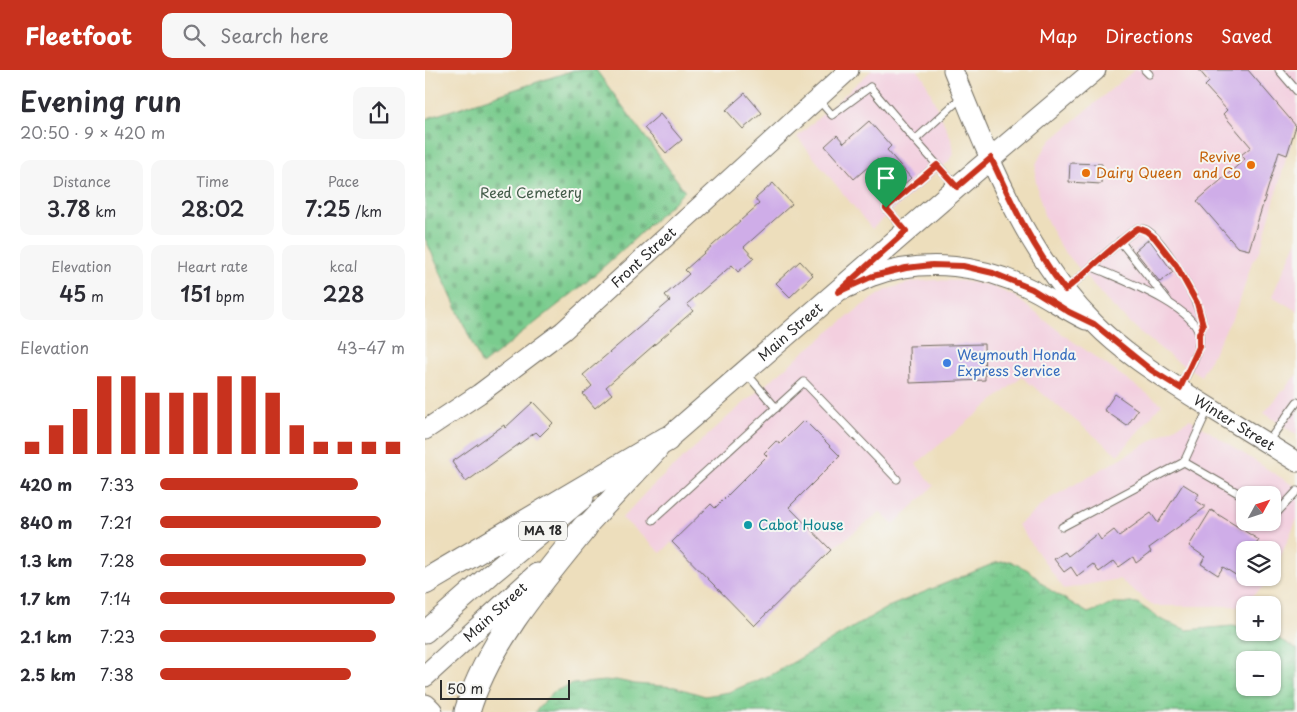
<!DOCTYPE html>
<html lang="en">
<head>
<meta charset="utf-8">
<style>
	body { margin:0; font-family:"Playpen Sans",sans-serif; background:#f7f7f7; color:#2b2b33; height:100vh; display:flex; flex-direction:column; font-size:19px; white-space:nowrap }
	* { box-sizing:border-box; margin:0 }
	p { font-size:16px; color:#7c7c81 }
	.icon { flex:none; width:28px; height:28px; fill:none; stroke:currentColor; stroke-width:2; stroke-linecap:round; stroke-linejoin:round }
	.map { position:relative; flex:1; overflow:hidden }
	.sheet { display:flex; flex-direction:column; background:#fff; width:425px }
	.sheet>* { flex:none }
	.needle { width:32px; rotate:50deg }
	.buttons { position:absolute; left:811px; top:416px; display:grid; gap:10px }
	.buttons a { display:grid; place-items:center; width:45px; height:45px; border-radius:10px; background:#fff; box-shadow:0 1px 4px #0004; font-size:25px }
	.scale { position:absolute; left:15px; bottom:12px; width:130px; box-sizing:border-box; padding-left:5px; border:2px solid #2b2b2b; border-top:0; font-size:14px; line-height:18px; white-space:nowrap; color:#2b2b2b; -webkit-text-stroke:4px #f6f6f2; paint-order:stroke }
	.pin { position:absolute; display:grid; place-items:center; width:42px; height:42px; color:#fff; margin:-51px -21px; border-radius:50% 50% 50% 0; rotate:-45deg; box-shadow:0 0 5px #0007 }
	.pin .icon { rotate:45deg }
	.round { display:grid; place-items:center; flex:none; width:52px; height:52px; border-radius:10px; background:#f7f7f7 }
	.overview { display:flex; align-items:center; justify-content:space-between; height:85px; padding:0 20px }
	h1 { font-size:28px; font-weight:600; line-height:38px }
	.figures { display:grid; grid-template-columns:repeat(3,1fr); gap:8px; height:85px; padding:5px 20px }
	.figures div { display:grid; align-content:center; border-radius:10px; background:#f7f7f7; text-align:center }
	.figures b { font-size:21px; font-weight:600 }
	.figures small { font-size:14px; font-weight:400 }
	.figures p { font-size:14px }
	.chart { height:140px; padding:10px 20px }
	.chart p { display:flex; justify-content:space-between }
	.chart svg { width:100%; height:90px; margin-top:5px; stroke:#c8321e; stroke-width:6 }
	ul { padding:0 20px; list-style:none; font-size:16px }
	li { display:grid; grid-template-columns:80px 60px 1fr; align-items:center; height:38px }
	li i { height:12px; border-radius:6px; background:#c8321e }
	header { display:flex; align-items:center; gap:30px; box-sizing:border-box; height:70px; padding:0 25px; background:#c8321e; color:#fff }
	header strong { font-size:24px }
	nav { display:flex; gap:28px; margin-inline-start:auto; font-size:18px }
	.search { width:350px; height:45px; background:#f7f7f7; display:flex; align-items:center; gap:12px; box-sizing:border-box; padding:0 18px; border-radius:10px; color:#7c7c81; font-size:19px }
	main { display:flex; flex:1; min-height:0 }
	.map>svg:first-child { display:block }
</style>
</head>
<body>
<header>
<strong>Fleetfoot</strong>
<div class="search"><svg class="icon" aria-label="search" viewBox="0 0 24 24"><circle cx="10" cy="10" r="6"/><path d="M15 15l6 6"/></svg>Search here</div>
<nav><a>Map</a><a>Directions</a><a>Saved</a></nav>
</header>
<main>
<section class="sheet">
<div class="overview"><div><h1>Evening run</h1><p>20:50 · 9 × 420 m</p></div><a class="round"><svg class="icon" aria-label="share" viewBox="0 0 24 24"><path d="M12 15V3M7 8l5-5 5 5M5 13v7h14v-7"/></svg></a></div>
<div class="figures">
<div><p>Distance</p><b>3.78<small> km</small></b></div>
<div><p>Time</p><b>28:02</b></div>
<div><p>Pace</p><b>7:25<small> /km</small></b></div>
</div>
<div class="figures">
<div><p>Elevation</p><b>45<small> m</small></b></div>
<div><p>Heart rate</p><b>151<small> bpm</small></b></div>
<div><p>kcal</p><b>228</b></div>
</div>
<div class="chart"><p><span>Elevation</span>43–47 m</p>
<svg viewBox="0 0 160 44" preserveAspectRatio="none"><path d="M5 44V38M15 44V30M25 44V22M35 44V6M45 44V6M55 44V14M65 44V14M75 44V14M85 44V6M95 44V6M105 44V14M115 44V30M125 44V38M135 44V38M145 44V38M155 44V38"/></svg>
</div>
<ul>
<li><b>420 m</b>7:33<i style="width:81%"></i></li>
<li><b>840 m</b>7:21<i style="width:90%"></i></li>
<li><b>1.3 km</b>7:28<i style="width:84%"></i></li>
<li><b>1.7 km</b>7:14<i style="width:96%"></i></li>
<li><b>2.1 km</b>7:23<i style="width:88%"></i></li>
<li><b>2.5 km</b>7:38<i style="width:78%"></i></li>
</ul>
</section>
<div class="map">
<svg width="872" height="642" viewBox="0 0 872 642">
	<defs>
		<pattern id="wetland-marsh" width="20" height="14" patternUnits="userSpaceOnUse" patternTransform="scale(1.25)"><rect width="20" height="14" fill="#7acc8e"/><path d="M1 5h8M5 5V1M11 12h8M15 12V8" fill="none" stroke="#6aaf7b"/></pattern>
		<pattern id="cemetery-stones" width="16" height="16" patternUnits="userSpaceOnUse" patternTransform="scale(1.25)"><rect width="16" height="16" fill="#7acc8e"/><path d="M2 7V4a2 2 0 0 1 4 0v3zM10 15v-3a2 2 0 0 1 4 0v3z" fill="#6aaf7b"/></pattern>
	</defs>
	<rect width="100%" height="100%" fill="#f6f6f2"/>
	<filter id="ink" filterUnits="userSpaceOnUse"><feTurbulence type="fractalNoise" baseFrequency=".02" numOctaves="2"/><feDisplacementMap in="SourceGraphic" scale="10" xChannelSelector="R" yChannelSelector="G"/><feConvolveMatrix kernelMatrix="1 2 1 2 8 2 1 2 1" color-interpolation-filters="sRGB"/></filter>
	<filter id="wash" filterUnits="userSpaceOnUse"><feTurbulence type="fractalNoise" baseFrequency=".0096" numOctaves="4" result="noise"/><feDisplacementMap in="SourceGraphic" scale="20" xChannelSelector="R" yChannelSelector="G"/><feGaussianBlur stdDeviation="1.12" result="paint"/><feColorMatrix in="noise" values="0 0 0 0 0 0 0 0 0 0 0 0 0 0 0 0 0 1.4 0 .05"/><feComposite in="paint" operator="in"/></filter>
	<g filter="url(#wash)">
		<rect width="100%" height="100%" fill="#eddebc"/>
		<!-- built -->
		<g fill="#f3cfdf" fill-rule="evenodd">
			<path d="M 447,0 L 492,0 L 499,8 L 526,69 L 528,83 L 524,91 L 447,159 L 372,67 Z"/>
			<path d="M 709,0 L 872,0 L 872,56 L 871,56 L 862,85 L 835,181 L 827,192 L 813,237 L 776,306 L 746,287 L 711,259 L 681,230 L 635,176 L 619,145 L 613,121 L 610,106 L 611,94 L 623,73 Z"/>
			<path d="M 872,170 L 872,241 L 847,226 Z"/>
			<path d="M 509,210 L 537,211 L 563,215 L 589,226 L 639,265 L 737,334 L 693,385 L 597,307 L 491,394 L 509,416 L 468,455 L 455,442 L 406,480 L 329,556 L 247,472 L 236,483 L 197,448 L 222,421 L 305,345 L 380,281 L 438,235 L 463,219 L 487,212 Z"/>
			<path d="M 872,304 L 872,365 L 839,343 Z"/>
			<path d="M 765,349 L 872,418 L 872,449 L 848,504 L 848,480 L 820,480 L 820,508 L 846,508 L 844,512 L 815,536 L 729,536 L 694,509 L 639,519 L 593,455 L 624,429 ZM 820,425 L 848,425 L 848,452 L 820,452 Z"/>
		</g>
		<!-- wetland -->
		<path fill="url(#wetland-marsh)" stroke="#527c5c" fill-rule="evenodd" d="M 585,491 L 603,500 L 625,520 L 663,543 L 690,533 L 712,533 L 737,550 L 762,560 L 807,556 L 820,558 L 820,562 L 843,563 L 872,579 L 872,642 L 110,642 L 128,622 L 148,614 L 191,610 L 210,614 L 250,617 L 280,626 L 304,622 L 348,604 L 463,537 L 570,493 ZM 820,590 L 848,590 L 848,618 L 820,618 Z"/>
		<!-- cemetery -->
		<path fill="url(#cemetery-stones)" stroke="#527c5c" d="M 149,0 L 171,0 L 260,121 L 204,174 L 158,215 L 57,295 L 0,168 L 0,49 Z"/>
		<g id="blocks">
			<!-- building -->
			<g fill="#cfade8">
				<path d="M 774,0 L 823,0 L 871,56 L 862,85 L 854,82 L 824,180 L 812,177 L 772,131 L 820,89 L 816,85 L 826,77 L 798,44 L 802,40 L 780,16 L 784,12 Z"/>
				<path d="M 320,23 L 337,43 L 318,59 L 301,40 Z"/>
				<path d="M 235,44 L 257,70 L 241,83 L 219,58 Z"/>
				<path d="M 444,51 L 466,76 L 462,80 L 486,108 L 476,117 L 452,89 L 429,109 L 400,76 L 412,65 L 419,73 Z"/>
				<path d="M 645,93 L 677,94 L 676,114 L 644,112 Z"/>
				<path d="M 348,113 L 367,134 L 319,177 L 329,188 L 313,202 L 307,195 L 262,234 L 268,241 L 181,317 L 187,324 L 170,338 L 158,324 L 167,316 L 158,305 L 245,231 L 240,225 L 264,204 L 260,200 L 334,134 L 330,129 Z"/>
				<path d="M 724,169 L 748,202 L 735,212 L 710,181 Z"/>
				<path d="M 375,191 L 388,205 L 365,227 L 351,213 Z"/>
				<path d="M 559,274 L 560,310 L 485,313 L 484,276 Z"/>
				<path d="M 690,324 L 713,340 L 702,356 L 679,340 Z"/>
				<path d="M 108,332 L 128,353 L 115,366 L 111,362 L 41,412 L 27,392 L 79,355 L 80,358 Z"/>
				<path d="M 379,350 L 415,386 L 364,437 L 406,480 L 329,556 L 247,472 L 286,434 L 290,438 L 342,386 L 339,383 L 351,371 L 355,374 Z"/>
				<path d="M 758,414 L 774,424 L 770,430 L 781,437 L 724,478 L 726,482 L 711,493 L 708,487 L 694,497 L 689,491 L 674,502 L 668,494 L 652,506 L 646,497 L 639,502 L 629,489 L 640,482 L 643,486 L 672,464 L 676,470 L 689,460 L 694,466 L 726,443 L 733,453 Z"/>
				<path d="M 786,440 L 834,470 L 827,480 L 820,480 L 820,511 L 798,497 L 793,505 L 776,494 L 780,487 L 764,476 Z"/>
			</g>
		</g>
	</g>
	<g filter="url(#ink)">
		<use href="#blocks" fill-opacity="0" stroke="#6f6a5e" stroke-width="1"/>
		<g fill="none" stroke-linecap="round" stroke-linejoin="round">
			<!-- lane casing -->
			<g stroke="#6f6a5e" stroke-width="9">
				<g id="lane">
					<path d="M 720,0 L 724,4"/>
					<path d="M 854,0 L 872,21"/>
					<path d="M 393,29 L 407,45 L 445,17 L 490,70 L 531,116"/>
					<path d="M 490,70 L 537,27"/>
					<path d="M 479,159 L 461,138 L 512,95"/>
					<path d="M 695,171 L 743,231"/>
					<path d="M 668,197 C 694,209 767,235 774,264 C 778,277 761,305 755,318"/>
					<path d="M 641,220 C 665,199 687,176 713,158 C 716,159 718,159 721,160 C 739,170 775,232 777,253 C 778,257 776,260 774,264"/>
					<path d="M 322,304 L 351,338"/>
					<path d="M 842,373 L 872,332"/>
					<path d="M 759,392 L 784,337"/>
					<path d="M 848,444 L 850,445 L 872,421"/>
					<path d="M 228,450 L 379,312 L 472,409"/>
					<path d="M 637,457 L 759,392 L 820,427"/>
				</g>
			</g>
			<!-- secondary casing -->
			<g stroke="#6f6a5e" stroke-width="21">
				<g id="secondary">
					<path id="s1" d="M 528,0 C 564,88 601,185 669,253 C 697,282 732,304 766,326 C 801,348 837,370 872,392"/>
					<path d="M 420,219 C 429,215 438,210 448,206 C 501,187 559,195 608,220 C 626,229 642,241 661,250"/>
					<path id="s2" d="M 0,360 L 54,324 L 138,261 L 424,0"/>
				</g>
			</g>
			<!-- primary casing -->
			<g stroke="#6f6a5e" stroke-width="23">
				<g id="primary">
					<path id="s3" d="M 228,378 L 242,369 L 538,112 L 670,0"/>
					<path d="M 149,469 L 232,380"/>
					<path d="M 0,562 L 66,504 L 158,428"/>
					<path id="s4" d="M 0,606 L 112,504"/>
				</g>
			</g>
			<!-- highway casing -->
			<g stroke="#6f6a5e" stroke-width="27">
				<g id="highway">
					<path d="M 0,512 L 242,369"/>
					<path d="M 0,637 L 5,642"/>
					<path d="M 42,642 C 63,573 115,512 160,457"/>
				</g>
			</g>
			<!-- lane -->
			<use href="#lane" stroke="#fff" stroke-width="7"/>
			<!-- secondary -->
			<use href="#secondary" stroke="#fff" stroke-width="19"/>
			<!-- primary -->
			<use href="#primary" stroke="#fff" stroke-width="21"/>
			<!-- highway -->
			<use href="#highway" stroke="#fff" stroke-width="25"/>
		</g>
	</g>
	<g fill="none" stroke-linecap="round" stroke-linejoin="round" filter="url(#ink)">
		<!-- route casing -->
		<g stroke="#fff" stroke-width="10">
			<path id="route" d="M 566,88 C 588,136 608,178 640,220 C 665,200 687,176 713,158 L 721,161 L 730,168 L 751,195 L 772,233 L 778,255 L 774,264 L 774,277 L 755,318 L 726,300 L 669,254 L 644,242 L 607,219 L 568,203 L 538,196 L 507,195 L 481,198 L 448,206 L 413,222 L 481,161 L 461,138 L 512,95 L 532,117 Z"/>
		</g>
		<!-- route -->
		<use href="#route" stroke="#c8321e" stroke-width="6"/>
	</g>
	<!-- markers -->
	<g fill="#e8710a" stroke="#f6f6f2" stroke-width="2">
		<circle cx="826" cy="95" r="5"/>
		<circle cx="661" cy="103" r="5"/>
	</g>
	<circle fill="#3f7fe0" stroke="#f6f6f2" stroke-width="2" cx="522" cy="293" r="5"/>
	<circle fill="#0f9aa8" stroke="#f6f6f2" stroke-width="2" cx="323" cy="455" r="5"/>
	<g text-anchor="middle" stroke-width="4" stroke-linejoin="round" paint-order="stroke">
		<!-- shield labels -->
		<rect fill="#f6f6f2" stroke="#686867" stroke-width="1" x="94" y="451.5" width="48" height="19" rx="4"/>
		<g font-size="12" font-weight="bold" fill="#2b2b2b">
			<text x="118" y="465">MA 18</text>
		</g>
		<!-- food labels -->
		<g font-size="14" fill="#c56008" stroke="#f6f6f2" text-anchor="end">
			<text x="816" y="92">Revive<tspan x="816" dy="16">and Co</tspan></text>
			<text x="671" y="108" text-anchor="start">Dairy Queen</text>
		</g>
		<!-- park labels -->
		<g font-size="14" fill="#435b49" stroke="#f6f6f2">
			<text x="106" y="128">Reed Cemetery</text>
		</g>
		<!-- street labels -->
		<g font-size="14" fill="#2b2b2b" stroke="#f6f6f2">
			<text dy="5" stroke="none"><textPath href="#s2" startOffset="279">Front Street</textPath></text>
			<text dy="5" stroke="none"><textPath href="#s3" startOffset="180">Main Street</textPath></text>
			<text dy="5" stroke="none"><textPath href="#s1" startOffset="464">Winter Street</textPath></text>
			<text dy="5" stroke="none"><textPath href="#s4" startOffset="95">Main Street</textPath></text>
		</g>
		<!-- shop labels -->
		<g font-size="14" fill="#366cbe" stroke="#f6f6f2" text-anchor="start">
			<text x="532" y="290">Weymouth Honda<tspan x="532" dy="16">Express Service</tspan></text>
		</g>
		<!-- culture labels -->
		<g font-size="14" fill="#0d838f" stroke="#f6f6f2" text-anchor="start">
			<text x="333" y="460">Cabot House</text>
		</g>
	</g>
</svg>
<div class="buttons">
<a><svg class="needle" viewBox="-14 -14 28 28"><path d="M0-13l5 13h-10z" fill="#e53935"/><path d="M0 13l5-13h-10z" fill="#7c7c81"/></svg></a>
<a><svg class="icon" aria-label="layers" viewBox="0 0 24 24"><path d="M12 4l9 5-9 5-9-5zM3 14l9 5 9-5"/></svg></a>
<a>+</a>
<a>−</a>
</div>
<div class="scale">50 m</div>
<div class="pin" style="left:461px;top:138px;background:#1e9e55"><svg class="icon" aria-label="arrive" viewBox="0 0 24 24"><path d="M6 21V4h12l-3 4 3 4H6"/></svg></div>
</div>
</main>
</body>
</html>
